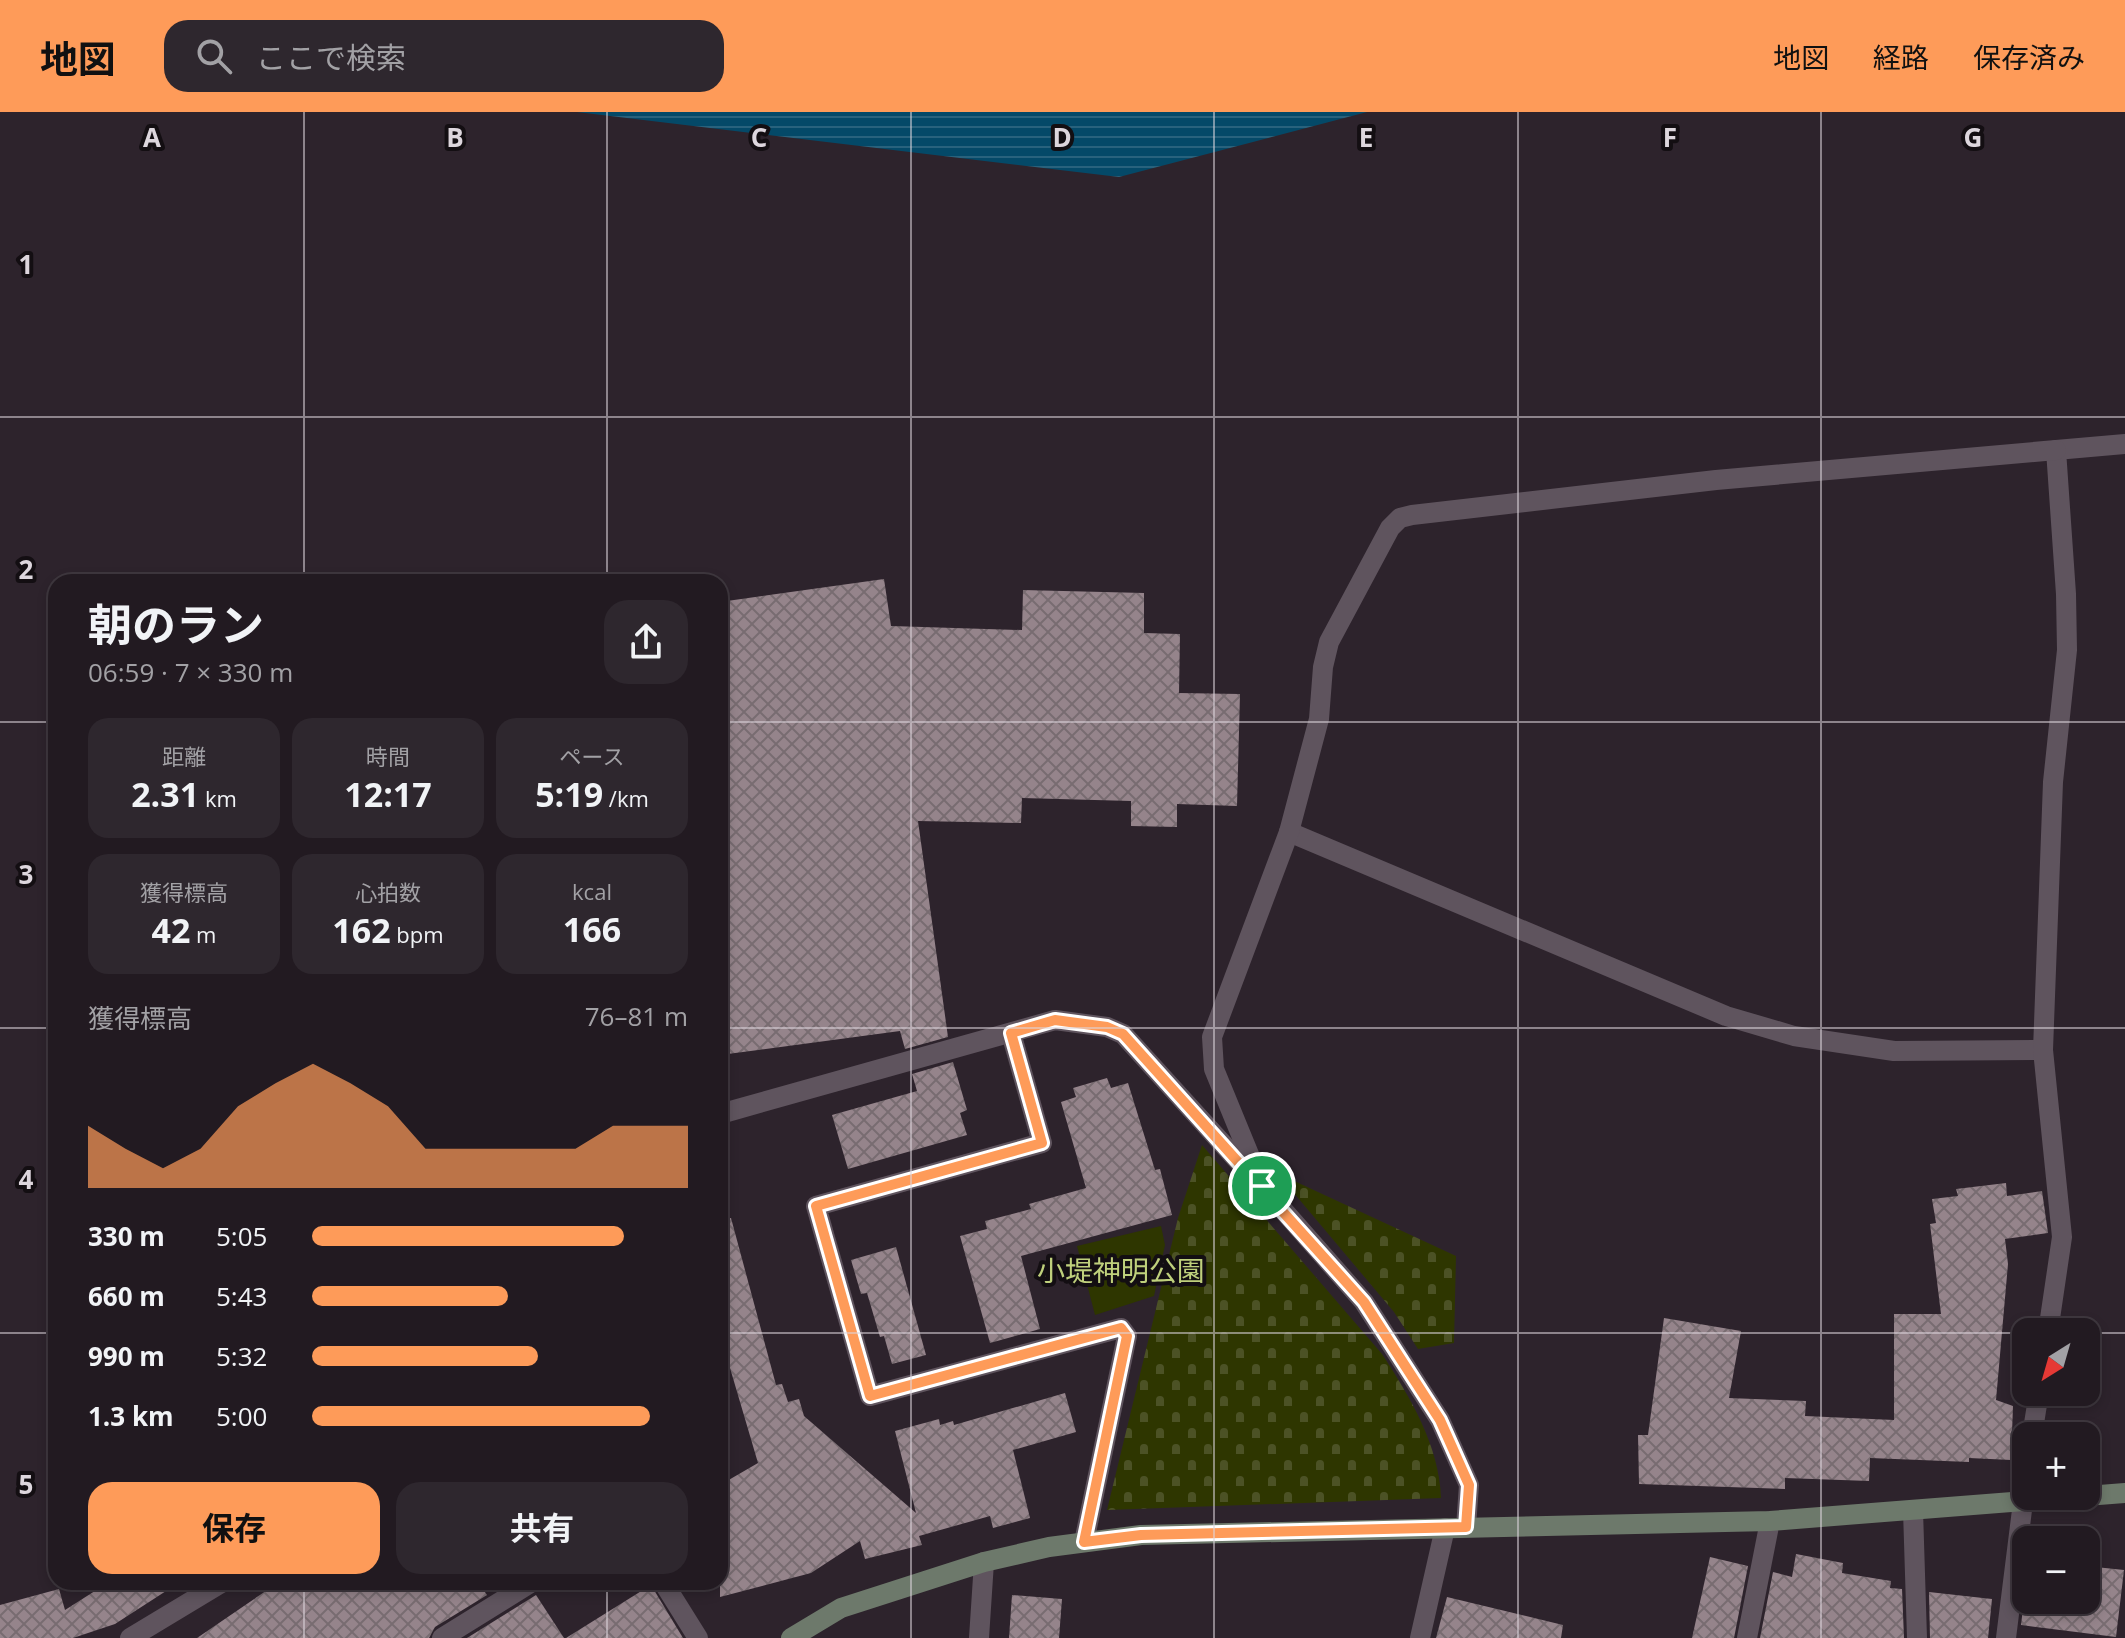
<!DOCTYPE html>
<html lang="ja">
<head>
<meta charset="utf-8">
<style>
	body { margin:0; font-family:"Open Sans","Noto Sans JP",sans-serif; background:#2e272e; color:#f1f3f6; height:100vh; display:flex; flex-direction:column; font-size:30px; white-space:nowrap }
	* { box-sizing:border-box; margin:0 }
	p { font-size:26px; color:#a2a1a5 }
	.icon { flex:none; width:44px; height:44px; fill:none; stroke:currentColor; stroke-width:2; stroke-linecap:round; stroke-linejoin:round }
	.map { position:relative; flex:1; overflow:hidden }
	.panel { position:absolute; left:48px; top:462px; width:680px; height:1016px; display:flex; flex-direction:column; background:#221a21; border-radius:24px; box-shadow:0 4px 12px #0003,0 0 0 2px #3f383f }
	.panel>* { flex:none }
	.needle { width:52px; rotate:217deg }
	.fabs { position:absolute; left:2012px; top:1206px; display:grid; gap:16px }
	.fabs a { display:grid; place-items:center; width:88px; height:88px; border-radius:16px; background:#221a21; box-shadow:0 4px 12px #0003,0 0 0 2px #3f383f; font-size:40px }
	.pin { position:absolute; display:grid; place-items:center; width:68px; height:68px; color:#fff; margin:-34px; border:4px solid #fff; border-radius:50%; box-shadow:0 2px 8px #0007 }
	.round { display:grid; place-items:center; flex:none; width:84px; height:84px; border-radius:24px; background:#2e272e }
	.headline { display:flex; align-items:center; justify-content:space-between; height:136px; padding:0 40px }
	h1 { font-size:44px; font-weight:700; line-height:60px }
	.figures { display:grid; grid-template-columns:repeat(3,1fr); gap:12px; height:136px; padding:8px 40px }
	.figures div { display:grid; align-content:center; border-radius:20px; background:#2e272e; text-align:center }
	.figures b { font-size:34px; font-weight:700 }
	.figures small { font-size:22px; font-weight:400 }
	.figures p { font-size:22px }
	.chart { height:224px; padding:16px 40px }
	.chart p { display:flex; justify-content:space-between }
	.chart svg { width:100%; height:144px; margin-top:8px; fill:#fe9b59; opacity:.7 }
	.button { display:flex; gap:16px; margin-top:auto; padding:16px 40px }
	.button a { flex:1; height:92px; border-radius:24px; background:#fe9b59; color:#111; font-size:32px; font-weight:700; line-height:92px; text-align:center }
	.button a+a { background:#2e272e; color:#f1f3f6 }
	ul { padding:0 40px; list-style:none; font-size:26px }
	li { display:grid; grid-template-columns:128px 96px 1fr; align-items:center; height:60px }
	li i { height:20px; border-radius:10px; background:#fe9b59 }
	header { display:flex; align-items:center; gap:48px; box-sizing:border-box; height:112px; padding:0 40px; background:#fe9b59; color:#111 }
	header strong { font-size:38px }
	nav { display:flex; gap:44px; margin-inline-start:auto; font-size:28px }
	.search { width:560px; height:72px; background:#2e272e; display:flex; align-items:center; gap:20px; box-sizing:border-box; padding:0 28px; border-radius:24px; color:#a2a1a5; font-size:30px }
	.map>svg:first-child { display:block }
</style>
</head>
<body>
<header>
<strong>地図</strong>
<div class="search"><svg class="icon" aria-label="search" viewBox="0 0 24 24"><circle cx="10" cy="10" r="6"/><path d="M15 15l6 6"/></svg>ここで検索</div>
<nav><a>地図</a><a>経路</a><a>保存済み</a></nav>
</header>
<div class="map">
<svg width="2125" height="1526" viewBox="0 0 2125 1526">
	<defs>
		<pattern id="cemetery-stones" width="16" height="16" patternUnits="userSpaceOnUse" patternTransform="scale(2)"><rect width="16" height="16" fill="#2e3600"/><path d="M2 7V4a2 2 0 0 1 4 0v3zM10 15v-3a2 2 0 0 1 4 0v3z" fill="#4c5225"/></pattern>
		<pattern id="water-rules" width="6" height="5" patternUnits="userSpaceOnUse" patternTransform="scale(2)"><rect width="6" height="5" fill="#044968"/><path d="M0 2.5h6" fill="none" stroke="#28627d"/></pattern>
		<pattern id="building-cross-hatch" width="8" height="8" patternUnits="userSpaceOnUse" patternTransform="scale(2)"><rect width="8" height="8" fill="#95848b"/><path d="M0 0l8 8M0 8l8-8" fill="none" stroke="#786c71"/></pattern>
	</defs>
	<rect width="100%" height="100%" fill="#2d232c"/>
	<!-- cemetery -->
	<g fill="url(#cemetery-stones)">
		<path d="M 1202,1033 L 1382,1242 C 1410,1285 1439,1333 1441,1386 L 1107,1398 L 1178,1106 Z"/>
		<path d="M 1277,1061 L 1456,1144 L 1454,1231 L 1418,1237 L 1394,1200 Z"/>
	</g>
	<!-- park -->
	<path fill="#2e3600" d="M 1161,1114 L 1165,1133 L 1154,1184 L 1095,1203 L 1077,1134 Z"/>
	<!-- water -->
	<path fill="url(#water-rules)" d="M 577,0 L 1367,0 L 1119,65 Z"/>
	<!-- building -->
	<g fill="url(#building-cross-hatch)">
		<path d="M 884,467 L 891,514 L 1022,518 L 1023,478 L 1144,481 L 1144,521 L 1180,522 L 1179,581 L 1240,582 L 1237,694 L 1177,692 L 1177,715 L 1131,714 L 1131,689 L 1022,686 L 1021,711 L 918,709 L 948,925 L 905,937 L 900,919 L 720,943 L 720,490 Z"/>
		<path d="M 953,950 L 967,998 L 960,1001 L 967,1023 L 848,1057 L 832,1003 L 917,979 L 912,962 Z"/>
		<path d="M 1107,966 L 1111,976 L 1128,971 L 1155,1058 L 1160,1057 L 1172,1103 L 1021,1144 L 1040,1217 L 990,1231 L 960,1124 L 987,1117 L 985,1109 L 1031,1097 L 1029,1092 L 1086,1076 L 1061,990 L 1076,985 L 1073,976 Z"/>
		<path d="M 2006,1071 L 2007,1084 L 2042,1079 L 2048,1121 L 2005,1127 L 2008,1152 L 1996,1288 L 2013,1294 L 2011,1348 L 1969,1346 L 1969,1350 L 1870,1346 L 1869,1369 L 1785,1366 L 1785,1377 L 1639,1372 L 1638,1323 L 1648,1323 L 1664,1206 L 1741,1219 L 1729,1286 L 1806,1289 L 1805,1304 L 1894,1308 L 1894,1202 L 1941,1202 L 1930,1112 L 1936,1111 L 1932,1087 L 1958,1084 L 1956,1077 Z"/>
		<path d="M 731,1106 L 776,1273 L 782,1272 L 788,1290 L 799,1287 L 804,1304 L 916,1401 L 895,1319 L 939,1307 L 940,1313 L 953,1309 L 954,1313 L 1065,1281 L 1076,1320 L 1013,1338 L 1030,1406 L 993,1416 L 990,1404 L 919,1424 L 922,1433 L 865,1447 L 860,1429 L 811,1461 L 720,1485 L 720,1373 L 758,1351 L 730,1256 L 720,1259 L 720,1107 Z"/>
		<path d="M 896,1135 L 926,1243 L 892,1252 L 884,1224 L 880,1225 L 867,1181 L 861,1182 L 851,1148 Z"/>
		<path d="M 1796,1442 L 1843,1451 L 1842,1461 L 1891,1469 L 1890,1476 L 1902,1477 L 1904,1526 L 1760,1526 L 1773,1460 L 1792,1465 Z"/>
		<path d="M 1710,1445 L 1748,1454 L 1734,1526 L 1692,1526 Z"/>
		<path d="M 2086,1454 L 2124,1458 L 2116,1525 L 2021,1513 L 2024,1488 L 2086,1488 Z"/>
		<path d="M 109,1470 L 180,1470 L 115,1512 L 73,1526 L 0,1526 L 0,1493 L 59,1477 L 65,1498 Z"/>
		<path d="M 279,1470 L 478,1470 L 487,1483 L 435,1515 L 429,1526 L 197,1526 Z"/>
		<path d="M 651,1473 L 683,1526 L 566,1526 Z"/>
		<path d="M 1929,1480 L 1992,1487 L 1988,1526 L 1930,1526 Z"/>
		<path d="M 536,1483 L 564,1526 L 467,1526 Z"/>
		<path d="M 1012,1483 L 1062,1487 L 1059,1526 L 1009,1526 Z"/>
		<path d="M 1447,1485 L 1563,1513 L 1561,1526 L 1436,1526 Z"/>
	</g>
	<g fill="none" stroke-linecap="round" stroke-linejoin="round">
		<!-- street -->
		<g stroke="#5f545e" stroke-width="20">
			<path d="M 1289,720 L 1726,904 L 1794,924 L 1894,939 L 2043,938"/>
			<path d="M 1011,921 L 1042,1031 L 816,1094 L 870,1284 L 1121,1216 L 1127,1224 L 1084,1430"/>
			<path d="M 720,1002 L 1055,908 L 1107,915 L 1123,922 L 1251,1063"/>
			<path d="M 2048,1220 L 2062,1125 L 2043,938 L 2053,670 L 2067,538 L 2066,482 L 2056,338 L 2125,332"/>
			<path d="M 2032,1324 L 2039,1280"/>
			<path d="M 1913,1398 L 1917,1526"/>
			<path d="M 1466,1415 L 1469,1373 L 1440,1308 L 1364,1190 L 1262,1074 L 1214,957 L 1212,925 L 1289,720 L 1319,607 L 1323,555 L 1329,530 L 1390,416 L 1400,406 L 1412,403 L 1716,368 L 2056,338"/>
			<path d="M 663,1470 L 698,1526"/>
			<path d="M 130,1526 L 223,1470"/>
			<path d="M 442,1526 L 532,1470"/>
			<path d="M 979,1526 L 984,1450"/>
			<path d="M 1420,1526 L 1445,1416"/>
			<path d="M 1747,1526 L 1770,1409"/>
			<path d="M 2006,1526 L 2026,1366"/>
		</g>
		<!-- secondary -->
		<path stroke="#6d796b" stroke-width="20" d="M 791,1526 L 841,1496 L 984,1450 L 1049,1435 L 1141,1423 L 1770,1409 L 2125,1381"/>
	</g>
	<g fill="none" stroke-linecap="round" stroke-linejoin="round">
		<!-- route casing -->
		<g stroke="#fff" stroke-width="16">
			<path id="route" d="M 1055,908 L 1107,915 L 1123,922 L 1364,1190 L 1440,1308 L 1469,1373 L 1466,1415 L 1141,1423 L 1084,1430 L 1127,1224 L 1121,1216 L 870,1284 L 816,1094 L 1042,1031 L 1011,921 Z"/>
		</g>
		<!-- route -->
		<use href="#route" stroke="#fe9b59" stroke-width="10"/>
	</g>
	<!-- grid -->
	<path fill="none" stroke="#ddd6dd" stroke-width="2" stroke-opacity="0.55" d="M 304,0 L 304,470M 607,0 L 607,470M 911,0 L 911,1526M 1214,0 L 1214,1526M 1518,0 L 1518,1526M 1821,0 L 1821,1526M 0,305 L 2125,305M 0,610 L 56,610M 720,610 L 2125,610M 0,916 L 56,916M 720,916 L 2125,916M 0,1221 L 56,1221M 720,1221 L 2026,1221M 2086,1221 L 2125,1221M 304,1470 L 304,1526M 607,1470 L 607,1526"/>
	<g text-anchor="middle" stroke-width="8" stroke-linejoin="round" paint-order="stroke">
		<!-- park labels -->
		<g font-size="28" fill="#bfd07c" stroke="#130e12">
			<text x="1121" y="1169">小堤神明公園</text>
		</g>
	</g>
	<g font-size="26" text-anchor="middle" font-weight="bold" fill="#ddd6dd" stroke="#130e12" stroke-width="8" stroke-linejoin="round" paint-order="stroke">
		<text x="152" y="35">A</text>
		<text x="455" y="35">B</text>
		<text x="759" y="35">C</text>
		<text x="1062" y="35">D</text>
		<text x="1366" y="35">E</text>
		<text x="1670" y="35">F</text>
		<text x="1973" y="35">G</text>
		<text x="26" y="162">1</text>
		<text x="26" y="467">2</text>
		<text x="26" y="772">3</text>
		<text x="26" y="1077">4</text>
		<text x="26" y="1382">5</text>
	</g>
</svg>
<div class="fabs">
<a><svg class="needle" viewBox="-14 -14 28 28"><path d="M0-13l5 13h-10z" fill="#e53935"/><path d="M0 13l5-13h-10z" fill="#a2a1a5"/></svg></a>
<a>+</a>
<a>−</a>
</div>
<div class="pin" style="left:1262px;top:1074px;background:#1e9e55"><svg class="icon" aria-label="arrive" viewBox="0 0 24 24"><path d="M6 21V4h12l-3 4 3 4H6"/></svg></div>
<section class="panel">
<div class="headline"><div><h1>朝のラン</h1><p>06:59 · 7 × 330 m</p></div><a class="round"><svg class="icon" aria-label="share" viewBox="0 0 24 24"><path d="M12 15V3M7 8l5-5 5 5M5 13v7h14v-7"/></svg></a></div>
<div class="figures">
<div><p>距離</p><b>2.31<small> km</small></b></div>
<div><p>時間</p><b>12:17</b></div>
<div><p>ペース</p><b>5:19<small> /km</small></b></div>
</div>
<div class="figures">
<div><p>獲得標高</p><b>42<small> m</small></b></div>
<div><p>心拍数</p><b>162<small> bpm</small></b></div>
<div><p>kcal</p><b>166</b></div>
</div>
<div class="chart"><p><span>獲得標高</span>76–81 m</p>
<svg viewBox="0 0 160 44" preserveAspectRatio="none"><path d="M0 44V25L10 32L20 38L30 32L40 19L50 12L60 6L70 12L80 19L90 32L100 32L110 32L120 32L130 32L140 25L150 25L160 25V44z"/></svg>
</div>
<ul>
<li><b>330 m</b>5:05<i style="width:83%"></i></li>
<li><b>660 m</b>5:43<i style="width:52%"></i></li>
<li><b>990 m</b>5:32<i style="width:60%"></i></li>
<li><b>1.3 km</b>5:00<i style="width:90%"></i></li>
</ul>
<div class="button"><a>保存</a><a>共有</a></div>
</section>
</div>
</body>
</html>
